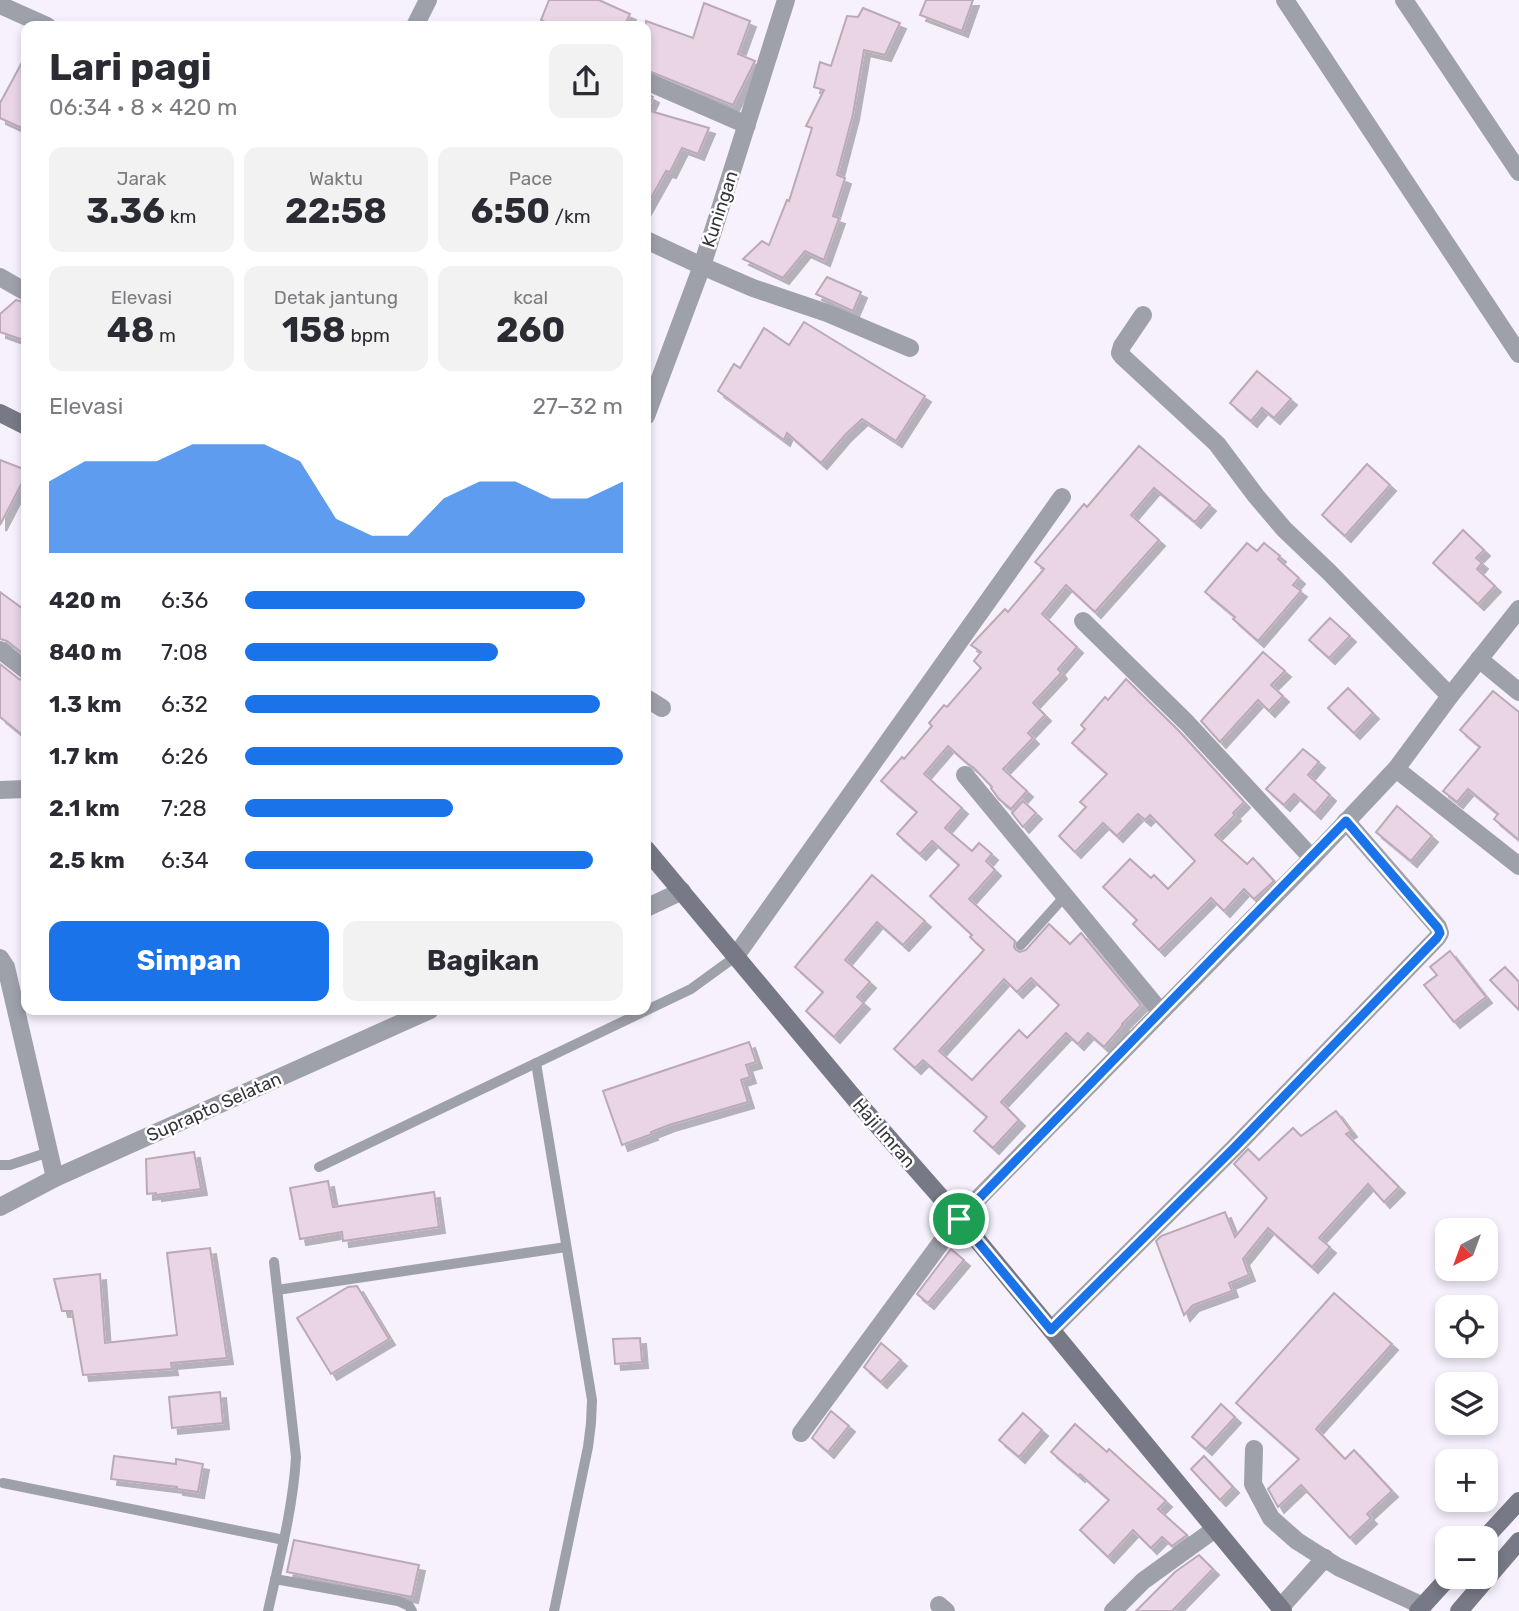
<!DOCTYPE html>
<html lang="id">
<head>
<meta charset="utf-8">
<style>
	body { margin:0; font-family:Rubik,sans-serif; background:#f2f2f3; color:#2b2b33; height:100vh; display:flex; flex-direction:column; font-size:26px; white-space:nowrap }
	* { box-sizing:border-box; margin:0 }
	p { font-size:23px; color:#7c7c81 }
	.icon { flex:none; width:38px; height:38px; fill:none; stroke:currentColor; stroke-width:2; stroke-linecap:round; stroke-linejoin:round }
	.map { position:relative; flex:1; overflow:hidden }
	.side { position:absolute; left:21px; top:21px; width:630px; height:994px; display:flex; flex-direction:column; background:#fff; border-radius:14px; box-shadow:0 4px 10px #0003 }
	.side>* { flex:none }
	.needle { width:46px; rotate:221deg }
	.tools { position:absolute; left:1435px; top:1218px; display:grid; gap:14px }
	.tools a { display:grid; place-items:center; width:63px; height:63px; border-radius:14px; background:#fff; box-shadow:0 4px 10px #0003; font-size:35px }
	.pin { position:absolute; display:grid; place-items:center; width:60px; height:60px; color:#fff; margin:-30px; border:4px solid #fff; border-radius:50%; box-shadow:0 2px 7px #0007 }
	.round { display:grid; place-items:center; flex:none; width:74px; height:74px; border-radius:14px; background:#f2f2f3 }
	.overview { display:flex; align-items:center; justify-content:space-between; height:119px; padding:0 28px }
	h1 { font-size:38px; font-weight:700; line-height:52px }
	.figures { display:grid; grid-template-columns:repeat(3,1fr); gap:10px; height:119px; padding:7px 28px }
	.figures div { display:grid; align-content:center; border-radius:14px; background:#f2f2f3; text-align:center }
	.figures b { font-size:35px; font-weight:700 }
	.figures small { font-size:19px; font-weight:400 }
	.figures p { font-size:19px }
	.chart { height:196px; padding:14px 28px }
	.chart p { display:flex; justify-content:space-between }
	.chart svg { width:100%; height:126px; margin-top:7px; fill:#1a73e8; opacity:.7 }
	.button { display:flex; gap:14px; margin-top:auto; padding:14px 28px }
	.button a { flex:1; height:80px; border-radius:14px; background:#1a73e8; color:#fff; font-size:28px; font-weight:700; line-height:80px; text-align:center }
	.button a+a { background:#f2f2f3; color:#2b2b33 }
	ul { padding:0 28px; list-style:none; font-size:23px }
	li { display:grid; grid-template-columns:112px 84px 1fr; align-items:center; height:52px }
	li i { height:18px; border-radius:9px; background:#1a73e8 }
	.map>svg:first-child { display:block }
</style>
</head>
<body>
<div class="map">
<svg width="1519" height="1611" viewBox="0 0 1519 1611">
	<defs>
		<filter id="shadow"><feDropShadow dx="6" dy="6" stdDeviation="0" flood-color="#0004"/></filter>
	</defs>
	<rect width="100%" height="100%" fill="#f6f1fd"/>
	<!-- building -->
	<g fill="#e9d5e4" stroke="#bca9b7" stroke-width="2" fill-rule="evenodd" filter="url(#shadow)">
		<path d="M 549,0 L 599,0 L 630,14 L 624,26 L 553,26 L 541,20 Z"/>
		<path d="M 926,0 L 973,0 L 962,31 L 920,15 Z"/>
		<path d="M 704,3 L 750,21 L 738,54 L 755,61 L 733,105 L 646,70 L 646,21 L 693,38 Z"/>
		<path d="M 863,8 L 900,23 L 885,55 L 864,50 L 853,114 L 837,175 L 845,178 L 833,216 L 839,218 L 824,260 L 805,251 L 783,278 L 743,259 L 762,241 L 769,245 L 787,200 L 789,201 L 812,128 L 806,126 L 824,90 L 814,87 L 820,62 L 831,66 L 847,16 L 858,17 Z"/>
		<path d="M 26,55 L 26,130 L 0,118 L 0,103 Z"/>
		<path d="M 646,93 L 653,97 L 647,110 L 709,128 L 698,154 L 682,148 L 670,172 L 666,171 L 646,207 Z"/>
		<path d="M 827,277 L 861,292 L 853,311 L 816,294 Z"/>
		<path d="M 16,300 L 26,303 L 26,341 L 0,332 L 0,314 Z"/>
		<path d="M 804,322 L 925,396 L 896,441 L 862,419 L 845,435 L 821,463 L 787,433 L 784,440 L 718,391 L 734,364 L 740,368 L 764,328 L 789,345 Z"/>
		<path d="M 1257,371 L 1291,399 L 1274,418 L 1262,408 L 1251,421 L 1230,403 Z"/>
		<path d="M 1139,446 L 1210,505 L 1195,522 L 1154,488 L 1131,515 L 1159,540 L 1095,612 L 1066,585 L 1042,614 L 1077,647 L 1058,669 L 1061,673 L 1033,703 L 1045,715 L 1028,733 L 1033,738 L 1003,769 L 1027,791 L 1011,809 L 999,799 L 991,788 L 992,787 L 974,768 L 968,764 L 948,746 L 924,774 L 962,808 L 945,828 L 972,851 L 979,843 L 992,854 L 986,861 L 995,870 L 969,899 L 1015,941 L 1014,947 L 1016,950 L 1020,952 L 1026,950 L 1049,924 L 1070,944 L 1081,933 L 1141,1005 L 1122,1024 L 1123,1025 L 1104,1047 L 1088,1033 L 1078,1044 L 1066,1033 L 1001,1102 L 1019,1120 L 993,1148 L 974,1131 L 987,1117 L 923,1060 L 915,1068 L 894,1049 L 984,950 L 970,937 L 972,935 L 930,896 L 959,865 L 932,841 L 920,854 L 897,834 L 917,812 L 881,781 L 902,757 L 904,759 L 932,726 L 929,723 L 944,705 L 947,707 L 981,668 L 974,661 L 981,652 L 971,645 L 1005,609 L 1008,612 L 1028,588 L 1044,569 L 1035,562 L 1084,504 L 1087,507 ZM 1031,978 L 1059,1005 L 1027,1038 L 1019,1030 L 972,1080 L 939,1051 L 1004,979 L 1017,992 Z"/>
		<path d="M 0,460 L 26,470 L 26,475 L 0,525 Z"/>
		<path d="M 1367,464 L 1390,485 L 1345,536 L 1322,515 Z"/>
		<path d="M 1463,530 L 1484,550 L 1476,558 L 1482,563 L 1477,569 L 1495,586 L 1478,604 L 1433,563 Z"/>
		<path d="M 1247,543 L 1257,551 L 1264,543 L 1280,556 L 1278,559 L 1299,578 L 1293,585 L 1301,591 L 1258,641 L 1233,619 L 1235,617 L 1205,592 Z"/>
		<path d="M 0,592 L 26,611 L 26,656 L 7,641 L 0,639 Z"/>
		<path d="M 1330,618 L 1350,636 L 1329,658 L 1309,640 Z"/>
		<path d="M 1263,652 L 1285,671 L 1271,685 L 1283,696 L 1269,711 L 1258,700 L 1220,742 L 1201,721 Z"/>
		<path d="M 0,664 L 19,679 L 26,681 L 26,738 L 0,717 Z"/>
		<path d="M 1126,679 L 1179,731 L 1244,802 L 1233,813 L 1235,815 L 1215,835 L 1247,864 L 1253,858 L 1274,881 L 1254,899 L 1244,889 L 1224,911 L 1211,898 L 1159,950 L 1133,924 L 1137,920 L 1103,887 L 1130,859 L 1151,878 L 1154,875 L 1168,889 L 1195,861 L 1150,815 L 1145,820 L 1138,814 L 1117,836 L 1103,823 L 1075,852 L 1059,836 L 1086,807 L 1080,802 L 1107,774 L 1072,743 L 1085,729 L 1081,725 L 1105,697 L 1108,700 Z"/>
		<path d="M 1348,688 L 1373,713 L 1354,733 L 1328,708 Z"/>
		<path d="M 1493,691 L 1519,712 L 1519,840 L 1494,819 L 1498,814 L 1468,789 L 1457,802 L 1443,791 L 1480,747 L 1460,730 Z"/>
		<path d="M 1303,749 L 1319,762 L 1308,775 L 1330,795 L 1315,813 L 1294,794 L 1284,805 L 1266,789 Z"/>
		<path d="M 1023,801 L 1036,813 L 1023,827 L 1012,813 Z"/>
		<path d="M 1397,806 L 1432,836 L 1411,861 L 1376,832 Z"/>
		<path d="M 872,875 L 925,921 L 903,945 L 877,922 L 845,960 L 870,982 L 857,997 L 864,1003 L 834,1037 L 806,1011 L 823,992 L 795,967 Z"/>
		<path d="M 1450,951 L 1486,997 L 1454,1022 L 1424,985 L 1437,975 L 1430,967 Z"/>
		<path d="M 1505,967 L 1519,982 L 1519,1010 L 1490,980 Z"/>
		<path d="M 749,1042 L 756,1062 L 746,1065 L 750,1077 L 741,1080 L 748,1102 L 669,1125 L 651,1132 L 652,1134 L 622,1145 L 603,1091 Z"/>
		<path d="M 1336,1111 L 1351,1131 L 1346,1134 L 1399,1187 L 1384,1202 L 1368,1184 L 1319,1238 L 1330,1247 L 1312,1267 L 1268,1228 L 1243,1259 L 1249,1275 L 1229,1283 L 1232,1291 L 1193,1305 L 1184,1315 L 1156,1241 L 1161,1236 L 1225,1212 L 1235,1237 L 1267,1198 L 1234,1164 L 1248,1149 L 1259,1160 L 1293,1128 L 1301,1136 Z"/>
		<path d="M 194,1152 L 201,1189 L 156,1195 L 156,1193 L 147,1194 L 146,1159 Z"/>
		<path d="M 328,1181 L 333,1207 L 434,1192 L 439,1227 L 343,1241 L 342,1232 L 300,1239 L 290,1188 Z"/>
		<path d="M 210,1248 L 227,1358 L 171,1363 L 172,1369 L 83,1375 L 72,1311 L 62,1311 L 54,1279 L 100,1274 L 105,1343 L 177,1335 L 167,1253 Z"/>
		<path d="M 951,1249 L 964,1260 L 928,1303 L 917,1294 Z"/>
		<path d="M 357,1286 L 389,1339 L 331,1374 L 297,1318 L 348,1287 Z"/>
		<path d="M 1334,1293 L 1392,1344 L 1316,1429 L 1345,1459 L 1354,1450 L 1392,1491 L 1367,1514 L 1371,1518 L 1350,1538 L 1301,1485 L 1278,1507 L 1268,1489 L 1299,1459 L 1236,1403 Z"/>
		<path d="M 640,1338 L 642,1362 L 615,1364 L 613,1339 Z"/>
		<path d="M 881,1343 L 901,1360 L 881,1382 L 864,1367 Z"/>
		<path d="M 220,1392 L 223,1423 L 172,1428 L 169,1397 Z"/>
		<path d="M 1221,1404 L 1235,1417 L 1206,1449 L 1192,1437 Z"/>
		<path d="M 831,1411 L 849,1426 L 828,1452 L 812,1438 Z"/>
		<path d="M 1023,1413 L 1042,1430 L 1019,1457 L 999,1440 Z"/>
		<path d="M 1075,1424 L 1107,1452 L 1109,1449 L 1166,1501 L 1158,1509 L 1187,1535 L 1172,1546 L 1162,1537 L 1151,1548 L 1133,1530 L 1108,1557 L 1080,1530 L 1109,1500 L 1080,1474 L 1079,1476 L 1051,1452 Z"/>
		<path d="M 114,1456 L 176,1464 L 176,1459 L 203,1464 L 198,1492 L 177,1489 L 177,1487 L 111,1479 Z"/>
		<path d="M 1204,1456 L 1233,1487 L 1220,1500 L 1191,1469 Z"/>
		<path d="M 294,1540 L 419,1565 L 412,1597 L 287,1572 Z"/>
		<path d="M 1199,1555 L 1213,1569 L 1172,1611 L 1136,1611 L 1175,1572 Z"/>
	</g>
	<g fill="none" stroke-linecap="round" stroke-linejoin="round">
		<!-- lane -->
		<g stroke="#9fa1aa" stroke-width="10">
			<path d="M 1021,945 L 1065,896"/>
			<path d="M 536,1063 L 592,1400 L 591,1423 L 588,1447 L 554,1611"/>
			<path d="M 0,1165 L 10,1165 L 49,1152"/>
			<path d="M 319,1167 L 691,989 L 735,957"/>
			<path d="M 277,1290 L 566,1247"/>
			<path d="M 3,1483 L 284,1540"/>
			<path d="M 275,1579 L 398,1601 L 409,1606 L 412,1611"/>
			<path d="M 268,1611 C 279,1561 293,1509 296,1457 L 274,1262"/>
		</g>
		<!-- street -->
		<g stroke="#9fa1aa" stroke-width="18">
			<path d="M 1285,0 L 1519,354"/>
			<path d="M 1404,0 L 1519,172"/>
			<path d="M 0,5 L 47,26"/>
			<path d="M 415,26 L 428,0"/>
			<path d="M 646,81 L 747,125"/>
			<path d="M 646,240 L 702,266 L 753,288 L 827,313 L 910,348"/>
			<path d="M 0,277 L 26,292"/>
			<path d="M 1143,315 L 1122,346 L 1120,353 L 1123,357 L 1217,444 L 1256,496 L 1284,529 L 1329,572 L 1450,696"/>
			<path d="M 646,416 L 702,266 L 786,0"/>
			<path d="M 1083,621 L 1187,723 L 1312,858"/>
			<path d="M 0,650 L 26,670"/>
			<path d="M 1479,659 L 1519,692"/>
			<path d="M 646,698 L 662,708"/>
			<path d="M 1396,769 L 1519,866"/>
			<path d="M 965,775 L 1160,1011"/>
			<path d="M 0,790 L 26,789"/>
			<path d="M 646,908 L 682,891"/>
			<path d="M 735,957 L 1062,497"/>
			<path d="M 0,958 L 6,967 L 55,1178"/>
			<path d="M 0,1207 L 55,1178 L 430,1010"/>
			<path d="M 1051,1330 L 1234,1148 L 1437,938 L 1440,933 L 1438,927 L 1346,821"/>
			<path d="M 801,1433 L 959,1218 L 1312,858 L 1396,769 L 1450,696 L 1519,609"/>
			<path d="M 1254,1449 L 1253,1484 L 1271,1518 L 1297,1541 L 1338,1567 L 1423,1606"/>
			<path d="M 939,1605 L 946,1611"/>
			<path d="M 1280,1608 L 1325,1558"/>
			<path d="M 1113,1611 L 1143,1581 L 1215,1529"/>
		</g>
		<!-- secondary -->
		<g stroke="#777a86" stroke-width="18">
			<path d="M 0,413 L 26,426"/>
			<path d="M 646,849 L 865,1111 L 959,1218 L 1283,1611"/>
			<path d="M 1485,1538 L 1519,1501"/>
			<path d="M 1418,1611 L 1449,1577"/>
			<path d="M 1459,1611 L 1519,1541"/>
		</g>
	</g>
	<g fill="none" stroke-linecap="round" stroke-linejoin="round">
		<!-- route casing -->
		<g stroke="#fff" stroke-width="14">
			<path id="route" d="M 1346,821 L 1438,928 L 1440,933 L 1437,938 L 1234,1148 L 1051,1330 L 959,1219 Z"/>
		</g>
		<!-- route -->
		<use href="#route" stroke="#1a73e8" stroke-width="9"/>
	</g>
	<g text-anchor="middle" stroke-width="5" stroke-linejoin="round" paint-order="stroke">
		<!-- street labels -->
		<g font-size="18" fill="#37343b" stroke="#fff">
			<text transform="translate(720 209) rotate(-72)" y="6">Kuningan</text>
			<text transform="translate(214 1107) rotate(-24)" y="6">Suprapto Selatan</text>
			<text transform="translate(884 1133) rotate(49)" y="6">Haji Imran</text>
		</g>
	</g>
</svg>
<div class="tools">
<a><svg class="needle" viewBox="-14 -14 28 28"><path d="M0-13l5 13h-10z" fill="#e53935"/><path d="M0 13l5-13h-10z" fill="#7c7c81"/></svg></a>
<a><svg class="icon" aria-label="locate" viewBox="0 0 24 24"><circle cx="12" cy="12" r="6"/><path d="M12 2v4M12 18v4M2 12h4M18 12h4"/></svg></a>
<a><svg class="icon" aria-label="layers" viewBox="0 0 24 24"><path d="M12 4l9 5-9 5-9-5zM3 14l9 5 9-5"/></svg></a>
<a>+</a>
<a>−</a>
</div>
<div class="pin" style="left:959px;top:1219px;background:#1e9e55"><svg class="icon" aria-label="arrive" viewBox="0 0 24 24"><path d="M6 21V4h12l-3 4 3 4H6"/></svg></div>
<section class="side">
<div class="overview"><div><h1>Lari pagi</h1><p>06:34 · 8 × 420 m</p></div><a class="round"><svg class="icon" aria-label="share" viewBox="0 0 24 24"><path d="M12 15V3M7 8l5-5 5 5M5 13v7h14v-7"/></svg></a></div>
<div class="figures">
<div><p>Jarak</p><b>3.36<small> km</small></b></div>
<div><p>Waktu</p><b>22:58</b></div>
<div><p>Pace</p><b>6:50<small> /km</small></b></div>
</div>
<div class="figures">
<div><p>Elevasi</p><b>48<small> m</small></b></div>
<div><p>Detak jantung</p><b>158<small> bpm</small></b></div>
<div><p>kcal</p><b>260</b></div>
</div>
<div class="chart"><p><span>Elevasi</span>27–32 m</p>
<svg viewBox="0 0 160 44" preserveAspectRatio="none"><path d="M0 44V19L10 12L20 12L30 12L40 6L50 6L60 6L70 12L80 32L90 38L100 38L110 25L120 19L130 19L140 25L150 25L160 19V44z"/></svg>
</div>
<ul>
<li><b>420 m</b>6:36<i style="width:90%"></i></li>
<li><b>840 m</b>7:08<i style="width:67%"></i></li>
<li><b>1.3 km</b>6:32<i style="width:94%"></i></li>
<li><b>1.7 km</b>6:26<i style="width:100%"></i></li>
<li><b>2.1 km</b>7:28<i style="width:55%"></i></li>
<li><b>2.5 km</b>6:34<i style="width:92%"></i></li>
</ul>
<div class="button"><a>Simpan</a><a>Bagikan</a></div>
</section>
</div>
</body>
</html>
